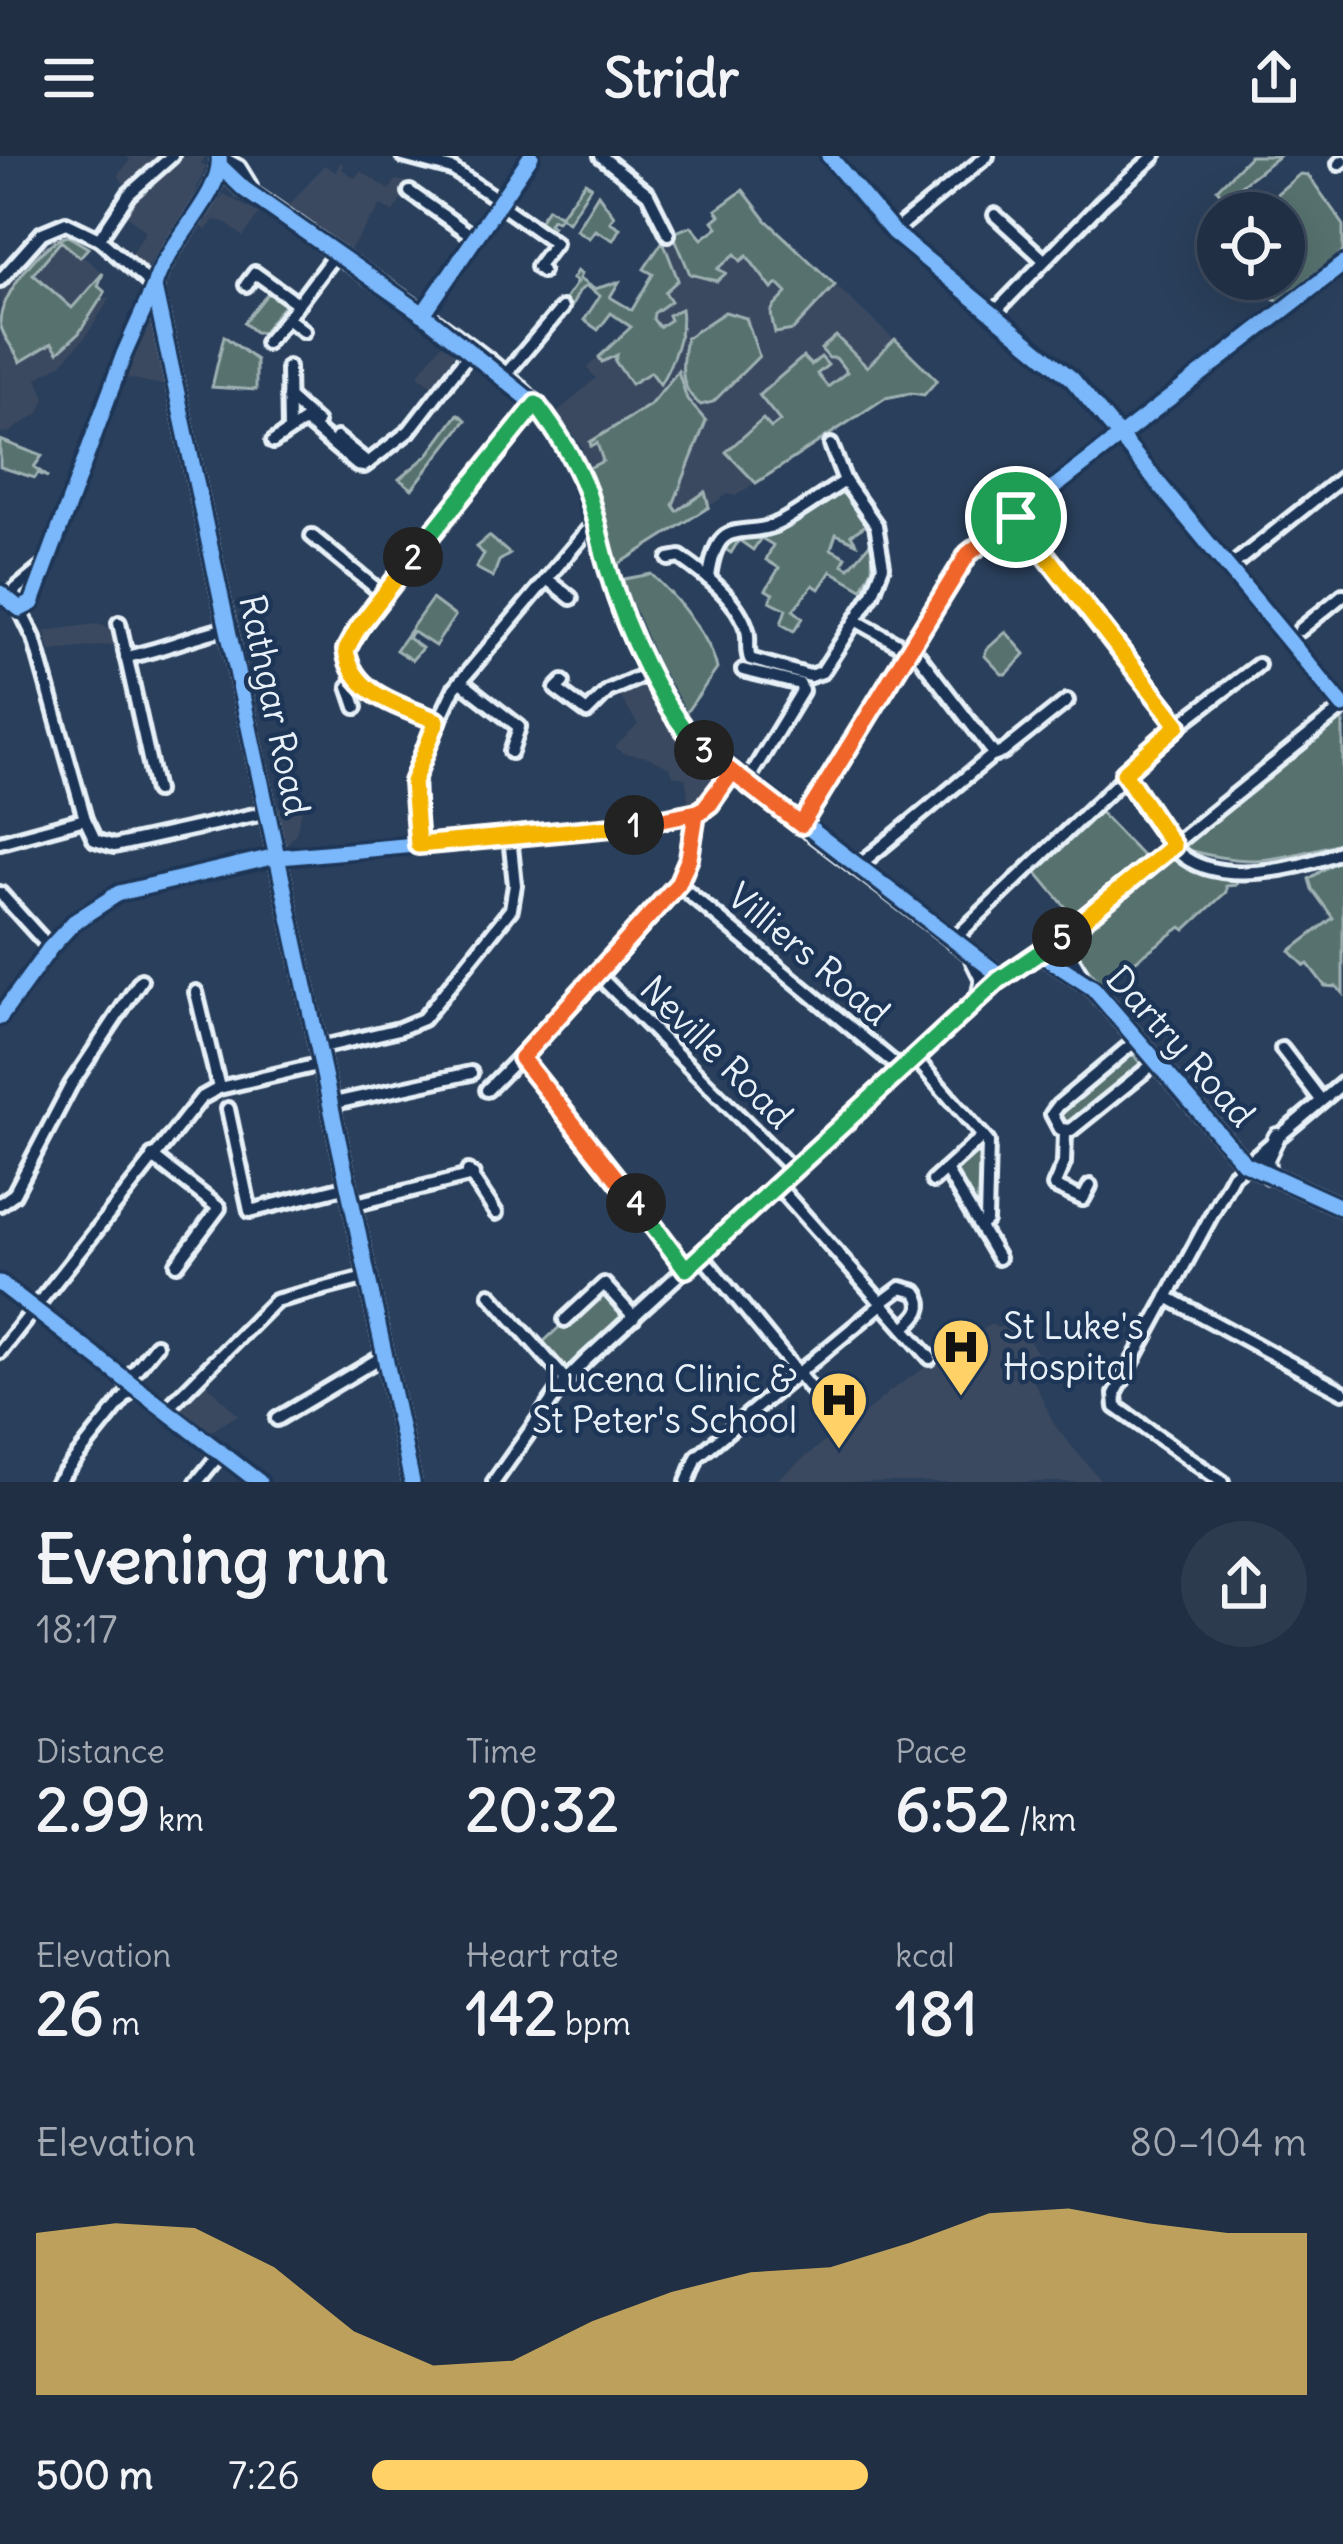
<!DOCTYPE html>
<html lang="en">
<head>
<meta charset="utf-8">
<style>
	body { margin:0; font-family:Delius,sans-serif; background:#2d3b4f; color:#f1f3f6; height:100vh; display:flex; flex-direction:column; font-size:45px; white-space:nowrap }
	* { box-sizing:border-box; margin:0 }
	p { font-size:39px; color:#a2a9b2 }
	.icon { flex:none; width:66px; height:66px; fill:none; stroke:currentColor; stroke-width:2; stroke-linecap:round; stroke-linejoin:round }
	.map { position:relative; height:1326px; overflow:hidden }
	.drawer { display:flex; flex-direction:column; background:#202f44; flex:1 }
	.drawer>* { flex:none }
	.controls { position:absolute; left:1197px; top:36px; display:grid; gap:24px }
	.controls a { display:grid; place-items:center; width:108px; height:108px; border-radius:50%; background:#202f44; box-shadow:0 12px 48px #0002,0 0 0 3px #3d4a5d; font-size:60px }
	.pin { position:absolute; display:grid; place-items:center; width:102px; height:102px; color:#fff; margin:-51px; border:6px solid #fff; border-radius:50%; box-shadow:0 3px 12px #0007 }
	.km { position:absolute; width:60px; height:60px; margin:-30px; border-radius:50%; background:#222; color:#fff; font-size:33px; line-height:60px; text-align:center }
	.round { display:grid; place-items:center; flex:none; width:126px; height:126px; border-radius:63px; background:#2d3b4f }
	.overview { display:flex; align-items:center; justify-content:space-between; height:204px; padding:0 36px }
	h1 { font-size:66px; font-weight:700; line-height:90px }
	.figures { display:grid; grid-template-columns:repeat(3,1fr); gap:18px; height:204px; padding:12px 36px }
	.figures div { display:grid; align-content:center }
	.figures b { font-size:60px; font-weight:700 }
	.figures small { font-size:33px; font-weight:400 }
	.figures p { font-size:33px }
	.chart { height:336px; padding:24px 36px }
	.chart p { display:flex; justify-content:space-between }
	.chart svg { width:100%; height:216px; margin-top:12px; fill:#ffd166; opacity:.7 }
	ul { padding:0 36px; list-style:none; font-size:39px }
	li { display:grid; grid-template-columns:192px 144px 1fr; align-items:center; height:90px }
	li i { height:30px; border-radius:15px; background:#ffd166 }
	header { display:flex; justify-content:space-between; align-items:center; height:156px; padding:0 36px; background:#202f44; font-size:54px; font-weight:700 }
	.map>svg:first-child { display:block }
</style>
</head>
<body>
<header><svg class="icon" aria-label="menu" viewBox="0 0 24 24"><path d="M4 6h16M4 12h16M4 18h16"/></svg>Stridr<svg class="icon" aria-label="share" viewBox="0 0 24 24"><path d="M12 15V3M7 8l5-5 5 5M5 13v7h14v-7"/></svg></header>
<div class="map">
<svg width="1343" height="1326" viewBox="0 0 1343 1326">
	<rect width="100%" height="100%" fill="#2a3f5b"/>
	<filter id="ink" filterUnits="userSpaceOnUse"><feTurbulence type="fractalNoise" baseFrequency=".00833" numOctaves="2"/><feDisplacementMap in="SourceGraphic" scale="24" xChannelSelector="R" yChannelSelector="G"/><feConvolveMatrix kernelMatrix="1 2 1 2 8 2 1 2 1" color-interpolation-filters="sRGB"/></filter>
	<g filter="url(#ink)">
		<!-- built -->
		<g fill="#3a4a60">
			<path d="M 126,0 L 162,0 L 121,37 L 124,28 L 118,19 L 130,4 Z"/>
			<path d="M 177,0 L 206,0 L 201,7 L 206,10 L 193,42 L 144,116 L 128,103 L 146,75 L 122,55 L 134,36 Z"/>
			<path d="M 340,6 L 343,8 L 342,13 L 355,22 L 361,15 L 389,34 L 396,24 L 412,27 L 393,56 L 381,49 L 349,95 L 287,52 L 324,9 L 336,16 Z"/>
			<path d="M 224,38 L 259,58 L 243,81 L 225,66 L 214,64 L 206,74 L 199,69 Z"/>
			<path d="M 766,64 L 937,224 L 924,239 L 911,237 L 885,242 L 735,340 L 728,338 L 616,410 L 581,298 L 583,292 L 558,256 L 596,222 L 587,212 L 678,124 L 661,81 L 673,77 L 688,111 Z"/>
			<path d="M 61,77 L 91,88 L 82,99 L 104,118 L 98,130 L 105,136 L 103,143 L 111,141 L 86,180 L 61,208 L 37,222 L 45,242 L 39,257 L 10,276 L 0,277 L 0,136 L 40,92 Z"/>
			<path d="M 146,159 L 152,159 L 167,230 L 123,221 Z"/>
			<path d="M 444,185 L 457,195 L 431,229 L 418,219 Z"/>
			<path d="M 97,468 L 118,475 L 120,488 L 50,495 L 45,475 Z"/>
			<path d="M 643,526 L 678,582 L 720,624 L 698,648 L 689,651 L 686,623 L 673,619 L 670,612 L 648,601 L 622,597 L 615,591 L 638,569 L 618,537 Z"/>
			<path d="M 304,645 L 296,677 L 282,694 L 273,653 Z"/>
			<path d="M 1014,1162 L 1043,1205 L 1029,1215 L 1055,1270 L 1102,1326 L 774,1326 L 828,1283 L 844,1276 L 890,1235 L 991,1168 L 998,1172 Z"/>
			<path d="M 205,1226 L 238,1259 L 206,1278 L 178,1253 Z"/>
		</g>
		<!-- green -->
		<g fill="#56716e" stroke="#9fb1b3" stroke-width="3">
			<path d="M 1250,0 L 1279,0 L 1224,42 L 1217,33 Z"/>
			<path d="M 1300,18 L 1308,19 L 1343,68 L 1343,96 L 1279,145 L 1265,138 L 1253,123 L 1284,123 L 1284,57 L 1254,57 Z"/>
			<path d="M 585,26 L 591,30 L 568,66 L 560,61 L 557,65 L 552,63 L 549,67 L 553,70 L 548,77 L 536,69 L 548,52 L 560,60 Z"/>
			<path d="M 743,34 L 766,64 L 835,129 L 793,174 L 775,177 C 769,149 768,158 787,137 L 778,128 L 772,133 L 747,100 L 741,105 L 735,98 L 718,113 L 726,117 L 717,125 L 690,118 L 673,77 L 691,70 L 702,83 L 718,71 L 713,65 L 720,59 L 716,54 Z"/>
			<path d="M 598,38 L 614,60 L 610,66 L 620,72 L 613,84 L 595,74 L 589,82 L 576,74 Z"/>
			<path d="M 68,80 L 88,92 L 80,101 L 61,85 L 33,118 L 72,152 L 103,117 L 98,130 L 105,136 L 79,177 L 58,196 L 52,187 L 20,206 C 16,194 2,182 0,166 C 0,140 43,84 68,80 Z"/>
			<path d="M 663,85 L 678,124 L 665,136 L 671,145 L 654,157 L 653,163 L 659,171 L 670,164 L 668,159 L 681,153 C 685,176 672,208 660,228 L 651,216 L 631,228 L 615,205 L 617,199 L 602,206 L 599,201 L 631,171 L 611,157 L 598,174 L 584,164 L 600,140 L 586,130 L 579,135 L 572,150 L 564,145 L 577,126 L 572,123 L 577,115 L 581,118 L 579,123 L 594,133 L 619,126 L 610,141 L 632,154 L 653,118 L 644,113 Z"/>
			<path d="M 271,133 L 287,146 L 265,173 L 268,177 L 255,176 L 244,167 Z"/>
			<path d="M 725,156 L 746,162 L 759,200 L 713,246 L 701,249 C 678,233 681,207 686,182 Z"/>
			<path d="M 224,180 L 256,204 L 256,234 L 212,231 Z"/>
			<path d="M 836,180 L 867,211 L 895,183 L 937,224 L 924,239 L 911,237 L 885,242 L 756,327 L 726,296 L 763,263 L 771,272 L 780,265 L 759,239 L 803,201 L 811,209 L 821,201 L 828,209 L 817,218 L 828,231 L 847,216 L 836,202 L 829,202 L 821,193 Z"/>
			<path d="M 678,215 L 687,243 L 706,265 L 673,349 L 677,355 L 705,336 L 709,351 L 616,410 L 587,313 L 603,305 L 597,287 L 591,290 L 590,286 L 650,249 Z"/>
			<path d="M 458,258 L 466,264 L 412,333 L 399,323 L 428,299 Z"/>
			<path d="M 0,284 L 42,300 L 34,311 L 48,321 L 38,317 L 35,322 L 0,311 Z"/>
			<path d="M 838,337 L 846,339 L 866,369 L 851,379 L 856,387 L 836,378 L 831,393 L 846,401 L 842,408 L 849,412 L 873,384 L 872,413 L 862,433 L 831,415 L 819,433 L 813,429 L 793,454 L 803,462 L 794,475 L 781,468 L 786,453 L 770,445 L 773,438 L 766,434 L 779,412 L 766,404 L 773,389 L 761,382 L 753,394 L 739,384 L 731,397 L 722,391 C 740,377 758,381 778,373 C 799,364 818,349 838,337 Z"/>
			<path d="M 489,380 L 510,398 L 499,405 L 493,421 L 476,412 L 484,398 L 476,391 Z"/>
			<path d="M 651,418 C 675,440 711,481 717,513 L 685,558 L 648,495 L 619,424 Z"/>
			<path d="M 432,443 L 455,460 L 435,490 L 412,475 L 408,482 L 422,492 L 412,504 L 396,494 Z"/>
			<path d="M 1006,476 L 1025,498 L 1007,518 L 1002,518 L 985,500 L 986,494 Z"/>
			<path d="M 1343,560 L 1343,686 C 1272,705 1252,712 1180,692 Z"/>
			<path d="M 1097,653 L 1144,702 L 1073,760 L 1032,711 Z"/>
			<path d="M 1169,702 L 1237,724 L 1236,729 L 1226,730 L 1226,736 L 1185,774 L 1181,771 L 1102,829 L 1075,797 L 1088,786 L 1084,771 Z"/>
			<path d="M 1340,703 L 1343,706 L 1343,838 L 1337,831 L 1325,830 L 1308,808 L 1305,810 L 1290,795 L 1333,762 L 1312,733 L 1309,723 Z"/>
			<path d="M 1133,898 L 1140,907 L 1138,914 L 1070,971 L 1063,971 L 1057,958 L 1060,953 L 1125,899 Z"/>
			<path d="M 980,988 L 984,989 L 983,1059 L 978,1061 L 952,1021 L 952,1012 Z"/>
			<path d="M 604,1130 L 628,1157 L 565,1214 L 541,1188 Z"/>
		</g>
		<g fill="none" stroke-linecap="round" stroke-linejoin="round">
			<!-- minor casing -->
			<g stroke="#e8f1f8" stroke-width="20">
				<g id="minor">
					<path d="M 403,0 L 452,13 L 500,45"/>
					<path d="M 601,0 L 648,38 L 668,78"/>
					<path d="M 829,0 L 893,76 L 1072,223 L 1343,550"/>
					<path d="M 1339,8 L 1343,5"/>
					<path d="M 410,36 L 475,82"/>
					<path d="M 498,47 L 555,87 L 537,111 L 542,115"/>
					<path d="M 995,59 L 1044,104"/>
					<path d="M 893,76 L 987,0"/>
					<path d="M 99,83 L 129,38 L 172,0"/>
					<path d="M 0,124 L 42,77 L 66,67 L 99,83 L 154,131 L 124,198 L 32,447 L 20,453 L 0,437"/>
					<path d="M 246,129 L 255,117 L 298,148"/>
					<path d="M 423,158 L 531,0"/>
					<path d="M 993,158 L 1103,45 L 1154,0"/>
					<path d="M 304,175 L 287,162 L 336,97"/>
					<path d="M 266,187 L 287,162"/>
					<path d="M 288,211 L 289,275"/>
					<path d="M 504,220 L 562,152"/>
					<path d="M 288,241 L 317,267"/>
					<path d="M 305,265 L 357,309 L 364,310 L 409,275 L 471,195"/>
					<path d="M 337,282 L 368,307"/>
					<path d="M 273,286 L 307,263"/>
					<path d="M 1016,361 L 1178,566 L 1176,573 L 1124,617 C 1133,638 1161,680 1178,696 C 1217,732 1299,713 1343,695"/>
					<path d="M 312,380 L 383,438"/>
					<path d="M 669,403 L 680,401 C 704,418 738,443 747,474 C 750,484 746,493 750,503 L 810,520 L 822,516 L 873,437 L 883,410 L 876,369 L 845,325 L 831,289"/>
					<path d="M 1229,412 L 1343,321"/>
					<path d="M 709,421 C 718,355 744,386 781,366 C 803,354 824,338 845,325"/>
					<path d="M 547,423 L 571,442"/>
					<path d="M 11,443 L 16,433 L 44,410"/>
					<path d="M 20,453 L 34,482 L 85,663 L 95,684 L 114,690 L 268,656"/>
					<path d="M 857,465 L 919,500 L 995,599"/>
					<path d="M 119,467 L 156,635"/>
					<path d="M 1300,474 L 1343,439"/>
					<path d="M 126,501 C 162,494 192,480 228,472"/>
					<path d="M 743,514 L 800,528 L 802,535 L 746,627"/>
					<path d="M 460,525 L 519,571 L 511,596"/>
					<path d="M 563,526 L 556,533 L 587,556 L 608,535 L 651,516"/>
					<path d="M 356,551 L 349,530 L 360,524"/>
					<path d="M 437,565 C 402,550 352,539 346,494 L 383,438 L 536,249"/>
					<path d="M 1179,569 L 1258,509"/>
					<path d="M 801,669 L 968,398 L 1343,108"/>
					<path d="M 0,686 L 85,663"/>
					<path d="M 418,689 L 416,614 L 454,533 L 588,374 L 597,369"/>
					<path d="M 856,712 L 990,601 L 1003,596 L 1067,545"/>
					<path d="M 678,728 L 902,914"/>
					<path d="M 0,737 L 50,792"/>
					<path d="M 952,785 L 1120,625"/>
					<path d="M 1039,797 L 1343,552"/>
					<path d="M 599,820 L 793,1014"/>
					<path d="M 196,836 L 219,932"/>
					<path d="M 0,861 L 50,792 L 74,766 L 119,737 L 268,702 L 597,673 L 682,661 L 702,655 L 732,616"/>
					<path d="M 1138,883 L 1058,950 L 1052,958 L 1060,973 L 1071,974 L 1157,905"/>
					<path d="M 319,892 L 399,873 L 423,863 L 511,753 L 515,729 L 510,681"/>
					<path d="M 1282,893 L 1321,944"/>
					<path d="M 521,902 L 686,1113"/>
					<path d="M 915,902 L 988,986 L 986,1065 L 980,1070"/>
					<path d="M 487,934 L 599,820 L 678,728 L 689,702 L 696,658"/>
					<path d="M 330,948 L 471,917"/>
					<path d="M 228,953 L 250,1055 L 348,1030"/>
					<path d="M 1065,977 L 1064,1007 L 1054,1030 L 1083,1043 L 1090,1030"/>
					<path d="M 152,1000 L 219,1052 L 177,1108"/>
					<path d="M 946,1014 L 998,1102"/>
					<path d="M 468,1015 L 496,1057"/>
					<path d="M 933,1025 L 983,980"/>
					<path d="M 777,1029 L 930,1202"/>
					<path d="M 0,1048 L 14,1038 L 71,929 L 141,824"/>
					<path d="M 352,1049 L 473,1019"/>
					<path d="M 701,1099 L 842,1271"/>
					<path d="M 0,1127 L 259,1326"/>
					<path d="M 490,1138 L 566,1224"/>
					<path d="M 1167,1141 L 1343,1236"/>
					<path d="M 881,1147 L 901,1132 L 916,1136 C 928,1152 916,1161 904,1172"/>
					<path d="M 565,1164 L 604,1128 L 634,1161"/>
					<path d="M 0,1196 L 201,942 L 219,932 L 322,908"/>
					<path d="M 126,1226 L 156,1189"/>
					<path d="M 165,1255 L 275,1145 L 368,1121"/>
					<path d="M 277,1263 L 385,1199"/>
					<path d="M 57,1326 L 133,1231"/>
					<path d="M 197,1326 L 220,1298"/>
					<path d="M 494,1326 L 566,1224 L 586,1204 L 1002,821"/>
					<path d="M 687,1326 L 697,1301 L 877,1152"/>
					<path d="M 1222,1326 L 1116,1251 L 1115,1238 L 1233,1019 L 1343,927"/>
				</g>
			</g>
			<!-- major casing -->
			<g stroke="#e8f1f8" stroke-width="22">
				<g id="major">
					<path d="M 219,0 C 224,39 164,89 154,131 L 412,1326"/>
					<path d="M 219,2 L 238,12 L 249,30"/>
					<path d="M 221,11 L 244,33 C 283,57 319,86 357,112 C 421,157 529,221 566,290 C 588,332 595,376 610,421 C 626,473 660,552 699,591 L 1002,821 L 1039,797 L 1093,832 L 1244,1007 L 1343,1052"/>
					<path d="M 1071,774 L 1065,793 L 1079,817"/>
					<path d="M 973,803 L 983,823 L 979,842"/>
					<path d="M 1268,1019 L 1266,1003 L 1277,980"/>
				</g>
			</g>
			<!-- minor -->
			<use href="#minor" stroke="#1d3557" stroke-width="10"/>
			<!-- major -->
			<use href="#major" stroke="#1d3557" stroke-width="14"/>
			<!-- cycleway casing -->
			<g stroke="#1d3557" stroke-width="22">
				<g id="cycleway">
					<path d="M 219,0 C 224,39 164,89 154,131 L 412,1326"/>
					<path d="M 829,0 L 893,76 L 1072,223 L 1343,550"/>
					<path d="M 221,11 L 244,33 L 423,158 L 536,249 L 561,281 L 577,313 L 610,423 L 648,512 L 687,578 L 1002,821"/>
					<path d="M 423,158 L 531,0"/>
					<path d="M 0,437 L 20,453 L 32,447 L 124,198 L 154,131"/>
					<path d="M 801,669 L 968,398 L 1343,108"/>
					<path d="M 1039,797 L 1093,832 L 1244,1007 L 1343,1052"/>
					<path d="M 0,861 L 50,792 L 74,766 L 119,737 L 268,702 L 597,673 L 682,661 L 702,655 L 732,616"/>
					<path d="M 0,1127 L 259,1326"/>
				</g>
			</g>
			<!-- cycleway -->
			<use href="#cycleway" stroke="#7ab7fb" stroke-width="15"/>
		</g>
	</g>
	<g fill="none" stroke-linecap="round" stroke-linejoin="round" filter="url(#ink)">
		<!-- split-1 casing -->
		<g stroke="#fff" stroke-width="24">
			<path id="split-1" d="M 634,669 L 702,655 L 732,616 L 801,669 L 968,398 L 1016,361"/>
		</g>
		<!-- split-2 casing -->
		<g stroke="#fff" stroke-width="24">
			<path id="split-2" d="M 413,401 L 358,472 L 346,494 C 352,539 402,550 437,565 L 413,626 L 418,689 L 634,669"/>
		</g>
		<!-- split-3 casing -->
		<g stroke="#fff" stroke-width="24">
			<path id="split-3" d="M 413,401 L 536,248 C 557,276 575,303 587,336 C 596,362 601,390 609,416 C 624,469 663,559 704,594"/>
		</g>
		<!-- split-4 casing -->
		<g stroke="#fff" stroke-width="24">
			<path id="split-4" d="M 636,1047 L 521,902 L 678,728 L 689,702 L 696,658 L 710,648 L 732,616 L 704,594"/>
		</g>
		<!-- split-5 casing -->
		<g stroke="#fff" stroke-width="24">
			<path id="split-5" d="M 636,1047 L 686,1113 L 999,824 L 1062,781"/>
		</g>
		<!-- split-6 casing -->
		<g stroke="#fff" stroke-width="24">
			<path id="split-6" d="M 1016,361 L 1178,569 L 1124,617 L 1173,690 L 1062,781"/>
		</g>
		<!-- split-1 -->
		<use href="#split-1" stroke="#f0652b" stroke-width="15"/>
		<!-- split-2 -->
		<use href="#split-2" stroke="#f5b400" stroke-width="15"/>
		<!-- split-3 -->
		<use href="#split-3" stroke="#22a559" stroke-width="15"/>
		<!-- split-4 -->
		<use href="#split-4" stroke="#f0652b" stroke-width="15"/>
		<!-- split-5 -->
		<use href="#split-5" stroke="#22a559" stroke-width="15"/>
		<!-- split-6 -->
		<use href="#split-6" stroke="#f5b400" stroke-width="15"/>
	</g>
	<!-- icons -->
	<defs>
		<g id="hospital-pin" transform="scale(3)"><path d="M0 17L-7.5 6A9.5 9.5 0 1 1 7.5 6Z" fill="#ffd166" stroke="#1d3557"/><path d="M-5-5h3v3.5h4V-5h3V5h-3V1.5h-4V5h-3Z" fill="#111"/></g>
	</defs>
	<g fill-rule="evenodd">
		<use href="#hospital-pin" x="961" y="1191"/>
		<use href="#hospital-pin" x="839" y="1244"/>
	</g>
	<g text-anchor="middle" stroke-width="9" stroke-linejoin="round" paint-order="stroke">
		<!-- street labels -->
		<g font-size="36" fill="#e8f1f8" stroke="#1d3557">
			<text transform="translate(275 549) rotate(78)" y="13">Rathgar Road</text>
			<text transform="translate(809 798) rotate(40)" y="13">Villiers Road</text>
			<text transform="translate(1181 890) rotate(48)" y="13">Dartry Road</text>
			<text transform="translate(717 896) rotate(45)" y="13">Neville Road</text>
		</g>
		<!-- poi labels -->
		<g font-size="36" fill="#e8f1f8" stroke="#1d3557" text-anchor="start">
			<text x="1003" y="1183">St Luke's<tspan x="1003" dy="41">Hospital</tspan></text>
			<text x="797" y="1236" text-anchor="end">Lucena Clinic &amp;<tspan x="797" dy="41">St Peter's School</tspan></text>
		</g>
	</g>
</svg>
<div class="controls">
<a><svg class="icon" aria-label="locate" viewBox="0 0 24 24"><circle cx="12" cy="12" r="6"/><path d="M12 2v4M12 18v4M2 12h4M18 12h4"/></svg></a>
</div>
<div class="pin" style="left:1016px;top:361px;background:#1e9e55"><svg class="icon" aria-label="arrive" viewBox="0 0 24 24"><path d="M6 21V4h12l-3 4 3 4H6"/></svg></div>
<b class="km" style="left:634px;top:669px">1</b>
<b class="km" style="left:413px;top:401px">2</b>
<b class="km" style="left:704px;top:594px">3</b>
<b class="km" style="left:636px;top:1047px">4</b>
<b class="km" style="left:1062px;top:781px">5</b>
</div>
<section class="drawer">
<div class="overview"><div><h1>Evening run</h1><p>18:17</p></div><a class="round"><svg class="icon" aria-label="share" viewBox="0 0 24 24"><path d="M12 15V3M7 8l5-5 5 5M5 13v7h14v-7"/></svg></a></div>
<div class="figures">
<div><p>Distance</p><b>2.99<small> km</small></b></div>
<div><p>Time</p><b>20:32</b></div>
<div><p>Pace</p><b>6:52<small> /km</small></b></div>
</div>
<div class="figures">
<div><p>Elevation</p><b>26<small> m</small></b></div>
<div><p>Heart rate</p><b>142<small> bpm</small></b></div>
<div><p>kcal</p><b>181</b></div>
</div>
<div class="chart"><p><span>Elevation</span>80–104 m</p>
<svg viewBox="0 0 160 44" preserveAspectRatio="none"><path d="M0 44V11L10 9L20 10L30 18L40 31L50 38L60 37L70 29L80 23L90 19L100 18L110 13L120 7L130 6L140 9L150 11L160 11V44z"/></svg>
</div>
<ul>
<li><b>500 m</b>7:26<i style="width:53%"></i></li>
</ul>
</section>
</body>
</html>
